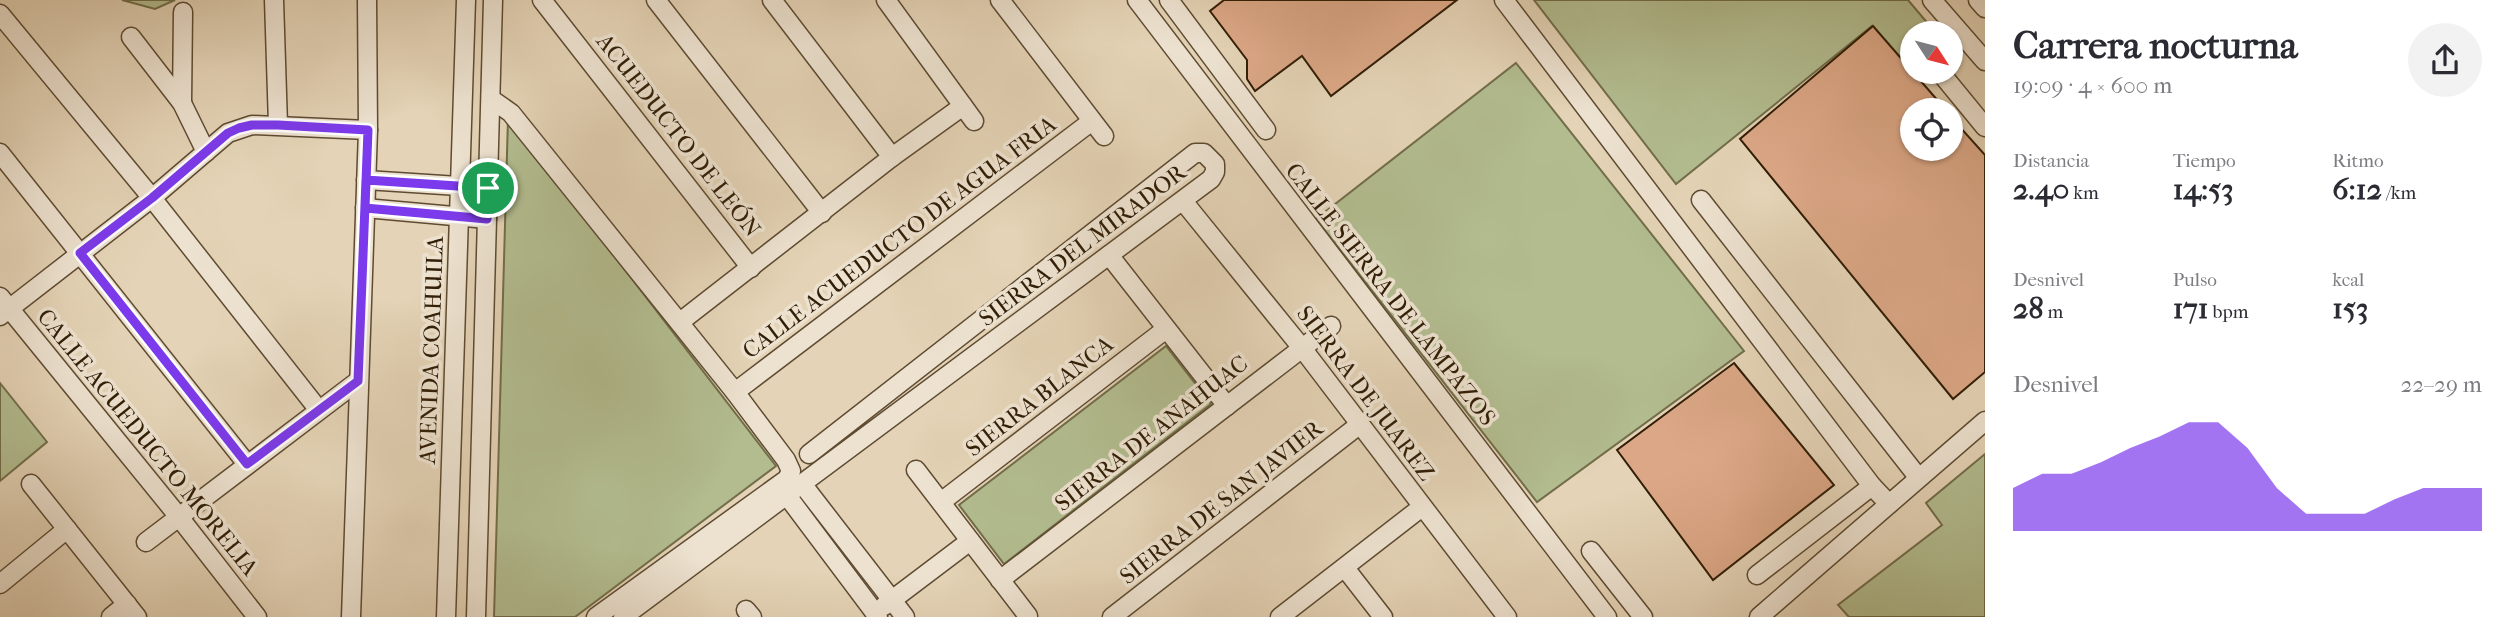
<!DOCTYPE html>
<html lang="es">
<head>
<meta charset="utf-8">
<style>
	body { margin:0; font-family:"IM FELL French Canon",serif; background:#f2f2f3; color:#2b2b33; height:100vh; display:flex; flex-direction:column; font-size:26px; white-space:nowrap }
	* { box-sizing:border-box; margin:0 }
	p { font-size:23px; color:#7c7c81 }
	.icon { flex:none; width:38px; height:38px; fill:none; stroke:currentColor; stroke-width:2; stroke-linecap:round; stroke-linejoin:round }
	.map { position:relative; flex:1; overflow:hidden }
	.side { display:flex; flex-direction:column; background:#fff; width:525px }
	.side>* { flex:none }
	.needle { width:46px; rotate:126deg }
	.controls { position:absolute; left:1900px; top:21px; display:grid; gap:14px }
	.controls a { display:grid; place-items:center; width:63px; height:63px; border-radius:50%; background:#fff; box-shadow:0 2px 5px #0004; font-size:35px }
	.pin { position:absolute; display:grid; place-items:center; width:60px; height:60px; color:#fff; margin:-30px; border:4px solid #fff; border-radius:50%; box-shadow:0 2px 7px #0007 }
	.round { display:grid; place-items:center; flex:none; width:74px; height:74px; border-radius:37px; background:#f2f2f3 }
	.overview { display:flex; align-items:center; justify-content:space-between; height:119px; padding:0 28px }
	h1 { font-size:38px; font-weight:700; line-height:52px }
	.figures { display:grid; grid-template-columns:repeat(3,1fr); gap:10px; height:119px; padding:7px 28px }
	.figures div { display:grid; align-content:center }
	.figures b { font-size:30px; font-weight:700 }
	.figures small { font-size:19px; font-weight:400 }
	.figures p { font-size:19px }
	.chart { height:196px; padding:14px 28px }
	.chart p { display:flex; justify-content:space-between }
	.chart svg { width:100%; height:126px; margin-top:7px; fill:#7c3aed; opacity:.7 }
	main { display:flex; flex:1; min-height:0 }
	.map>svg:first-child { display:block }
</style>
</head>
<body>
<main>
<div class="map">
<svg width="1985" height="617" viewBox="0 0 1985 617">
	<rect width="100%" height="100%" fill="#e4d3b6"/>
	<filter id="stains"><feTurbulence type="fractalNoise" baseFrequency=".00286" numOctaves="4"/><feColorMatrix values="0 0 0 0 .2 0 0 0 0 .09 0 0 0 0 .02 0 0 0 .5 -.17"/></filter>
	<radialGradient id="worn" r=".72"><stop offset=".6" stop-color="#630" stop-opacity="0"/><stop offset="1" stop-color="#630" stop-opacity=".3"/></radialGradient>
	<!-- green -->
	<g fill="#b2bc8f" stroke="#726d4a" stroke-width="2">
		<path d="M 122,0 L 175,0 L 155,9 Z"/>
		<path d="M 1534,0 L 1908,0 L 1936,33 L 1913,33 L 1913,72 L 1934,72 L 1921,82 L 1872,26 L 1676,184 Z"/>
		<path d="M 1516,63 L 1744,351 L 1537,502 L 1316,219 Z"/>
		<path d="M 508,118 L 776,466 L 575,617 L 494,617 Z"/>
		<path d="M 1166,346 L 1211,404 L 1004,564 L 959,505 Z"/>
		<path d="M 0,383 L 47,442 L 0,481 Z"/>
		<path d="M 1985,454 L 1985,617 L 1849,617 L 1838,605 L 1942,525 L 1926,503 Z"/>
	</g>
	<!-- building -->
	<g fill="#dba786" stroke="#311e06" stroke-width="2">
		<path d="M 1224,0 L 1457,0 L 1331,96 L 1302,56 L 1255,91 L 1247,79 L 1247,60 L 1210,11 Z"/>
		<path d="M 1873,26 L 1946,110 L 1913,110 L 1913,149 L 1951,149 L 1951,117 L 1985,155 L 1985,372 L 1953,399 L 1740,139 Z"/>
		<path d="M 1734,363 L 1834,485 L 1713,580 L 1617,450 Z"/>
	</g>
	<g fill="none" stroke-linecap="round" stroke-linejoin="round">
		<!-- minor casing -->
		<g stroke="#5e4b32" stroke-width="21">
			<g id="minor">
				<path d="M 274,0 L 278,125"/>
				<path d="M 542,0 L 751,268"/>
				<path d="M 656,0 L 822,213"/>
				<path d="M 772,0 L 892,157"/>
				<path d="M 886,0 L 974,121"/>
				<path d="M 1000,0 L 1104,136"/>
				<path d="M 1137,0 L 1607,617"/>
				<path d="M 1169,0 L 1266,130"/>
				<path d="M 1504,0 L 1872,486 L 1889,504"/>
				<path d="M 1932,0 L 1985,61"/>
				<path d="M 1978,0 L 1985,8"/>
				<path d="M 0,14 L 152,198 L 318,409"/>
				<path d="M 131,37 L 182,103 L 206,152"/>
				<path d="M 1944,77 L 1985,127"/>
				<path d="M 491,99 L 511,113 L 735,392 L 786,460 L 791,471 L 787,479 L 596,617"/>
				<path d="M 182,103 L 183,12"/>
				<path d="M 0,153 L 247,464"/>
				<path d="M 366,180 L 474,187"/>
				<path d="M 1701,200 L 1918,477"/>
				<path d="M 1183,201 L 1302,348 L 1507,617"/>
				<path d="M 365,208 L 487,219"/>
				<path d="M 1109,255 L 1227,406"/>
				<path d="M 0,297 L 179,517 L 257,617"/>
				<path d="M 0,316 L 152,198 L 228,133 L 252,125 L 368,130"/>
				<path d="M 680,322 L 892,157 L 963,106"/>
				<path d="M 735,392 L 1092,121"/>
				<path d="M 916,470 L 1028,616"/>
				<path d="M 31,484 L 137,617"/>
				<path d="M 803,485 L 905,617"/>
				<path d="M 788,497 L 878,617"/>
				<path d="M 941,502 L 1166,329"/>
				<path d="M 146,542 L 358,381"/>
				<path d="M 1591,551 L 1643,617"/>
				<path d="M 1345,568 L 1383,617"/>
				<path d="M 1757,575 L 1872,486"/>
				<path d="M 1000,580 L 1331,326"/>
				<path d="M 0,584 L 67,529"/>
				<path d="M 884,606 L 970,541"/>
				<path d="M 746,610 L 752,617"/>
				<path d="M 111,617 L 127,604"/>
				<path d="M 351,617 L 368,130 L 367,0"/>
				<path d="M 446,617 L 466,0"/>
				<path d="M 476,617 L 493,0"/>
				<path d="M 623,617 L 1211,179 L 1215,172 L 1215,164 L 1204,153 L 1195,153 L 809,454"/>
				<path d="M 1112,617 L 1359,425"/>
				<path d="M 1280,617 L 1422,507"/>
				<path d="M 1759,617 L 1985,421"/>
			</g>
		</g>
		<!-- minor -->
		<use href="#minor" stroke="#ede2d0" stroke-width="18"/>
	</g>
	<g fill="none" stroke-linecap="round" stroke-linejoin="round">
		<!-- route casing -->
		<g stroke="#fff" stroke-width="14">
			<path id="route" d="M 488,188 L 366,180 L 358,381 L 247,464 L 80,253 L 152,198 L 228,133 L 239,128 L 252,125 L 278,125 L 368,130 L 365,208 L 487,219 L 488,188"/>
		</g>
		<!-- route -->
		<use href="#route" stroke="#7c3aed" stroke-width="9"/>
	</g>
	<g text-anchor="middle" stroke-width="7" stroke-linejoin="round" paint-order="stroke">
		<!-- street labels -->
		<g font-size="23" fill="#311e06" stroke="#ede2d0">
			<text transform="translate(679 135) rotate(52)" y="8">ACUEDUCTO DE LEÓN</text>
			<text transform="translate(899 237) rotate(-37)" y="8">CALLE ACUEDUCTO DE AGUA FRIA</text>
			<text transform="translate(1082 245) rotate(-37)" y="8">SIERRA DEL MIRADOR</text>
			<text transform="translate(1391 294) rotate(52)" y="8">CALLE SIERRA DE LAMPAZOS</text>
			<text transform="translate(431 350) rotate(-88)" y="8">AVENIDA COAHUILA</text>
			<text transform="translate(1366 393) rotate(53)" y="8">SIERRA DE JUAREZ</text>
			<text transform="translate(1039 396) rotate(-38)" y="8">SIERRA BLANCA</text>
			<text transform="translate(1151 433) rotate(-38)" y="8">SIERRA DE ANAHUAC</text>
			<text transform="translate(148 442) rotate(51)" y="8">CALLE ACUEDUCTO MORELIA</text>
			<text transform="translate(1221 502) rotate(-38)" y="8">SIERRA DE SAN JAVIER</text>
		</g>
	</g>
	<rect width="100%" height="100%" filter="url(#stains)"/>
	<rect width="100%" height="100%" fill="url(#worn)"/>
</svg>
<div class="controls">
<a><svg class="needle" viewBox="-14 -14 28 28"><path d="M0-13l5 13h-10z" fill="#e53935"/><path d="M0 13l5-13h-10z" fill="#7c7c81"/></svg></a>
<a><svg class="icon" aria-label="locate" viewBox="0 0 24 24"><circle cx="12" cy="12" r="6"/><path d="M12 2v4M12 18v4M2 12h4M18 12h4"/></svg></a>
</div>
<div class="pin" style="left:488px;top:188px;background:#1e9e55"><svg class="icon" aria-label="arrive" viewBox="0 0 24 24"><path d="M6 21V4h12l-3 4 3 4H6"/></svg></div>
</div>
<section class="side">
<div class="overview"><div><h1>Carrera nocturna</h1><p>19:09 · 4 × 600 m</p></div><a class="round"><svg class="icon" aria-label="share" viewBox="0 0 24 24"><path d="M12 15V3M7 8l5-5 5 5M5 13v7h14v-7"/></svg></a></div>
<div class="figures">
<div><p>Distancia</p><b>2.40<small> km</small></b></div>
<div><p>Tiempo</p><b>14:53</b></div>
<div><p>Ritmo</p><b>6:12<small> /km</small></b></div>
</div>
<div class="figures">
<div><p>Desnivel</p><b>28<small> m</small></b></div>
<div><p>Pulso</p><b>171<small> bpm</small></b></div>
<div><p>kcal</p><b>153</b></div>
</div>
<div class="chart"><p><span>Desnivel</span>22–29 m</p>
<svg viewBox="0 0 160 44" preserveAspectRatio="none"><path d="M0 44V29L10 24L20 24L30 20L40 15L50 11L60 6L70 6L80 15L90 29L100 38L110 38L120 38L130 33L140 29L150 29L160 29V44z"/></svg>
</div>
</section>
</main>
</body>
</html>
